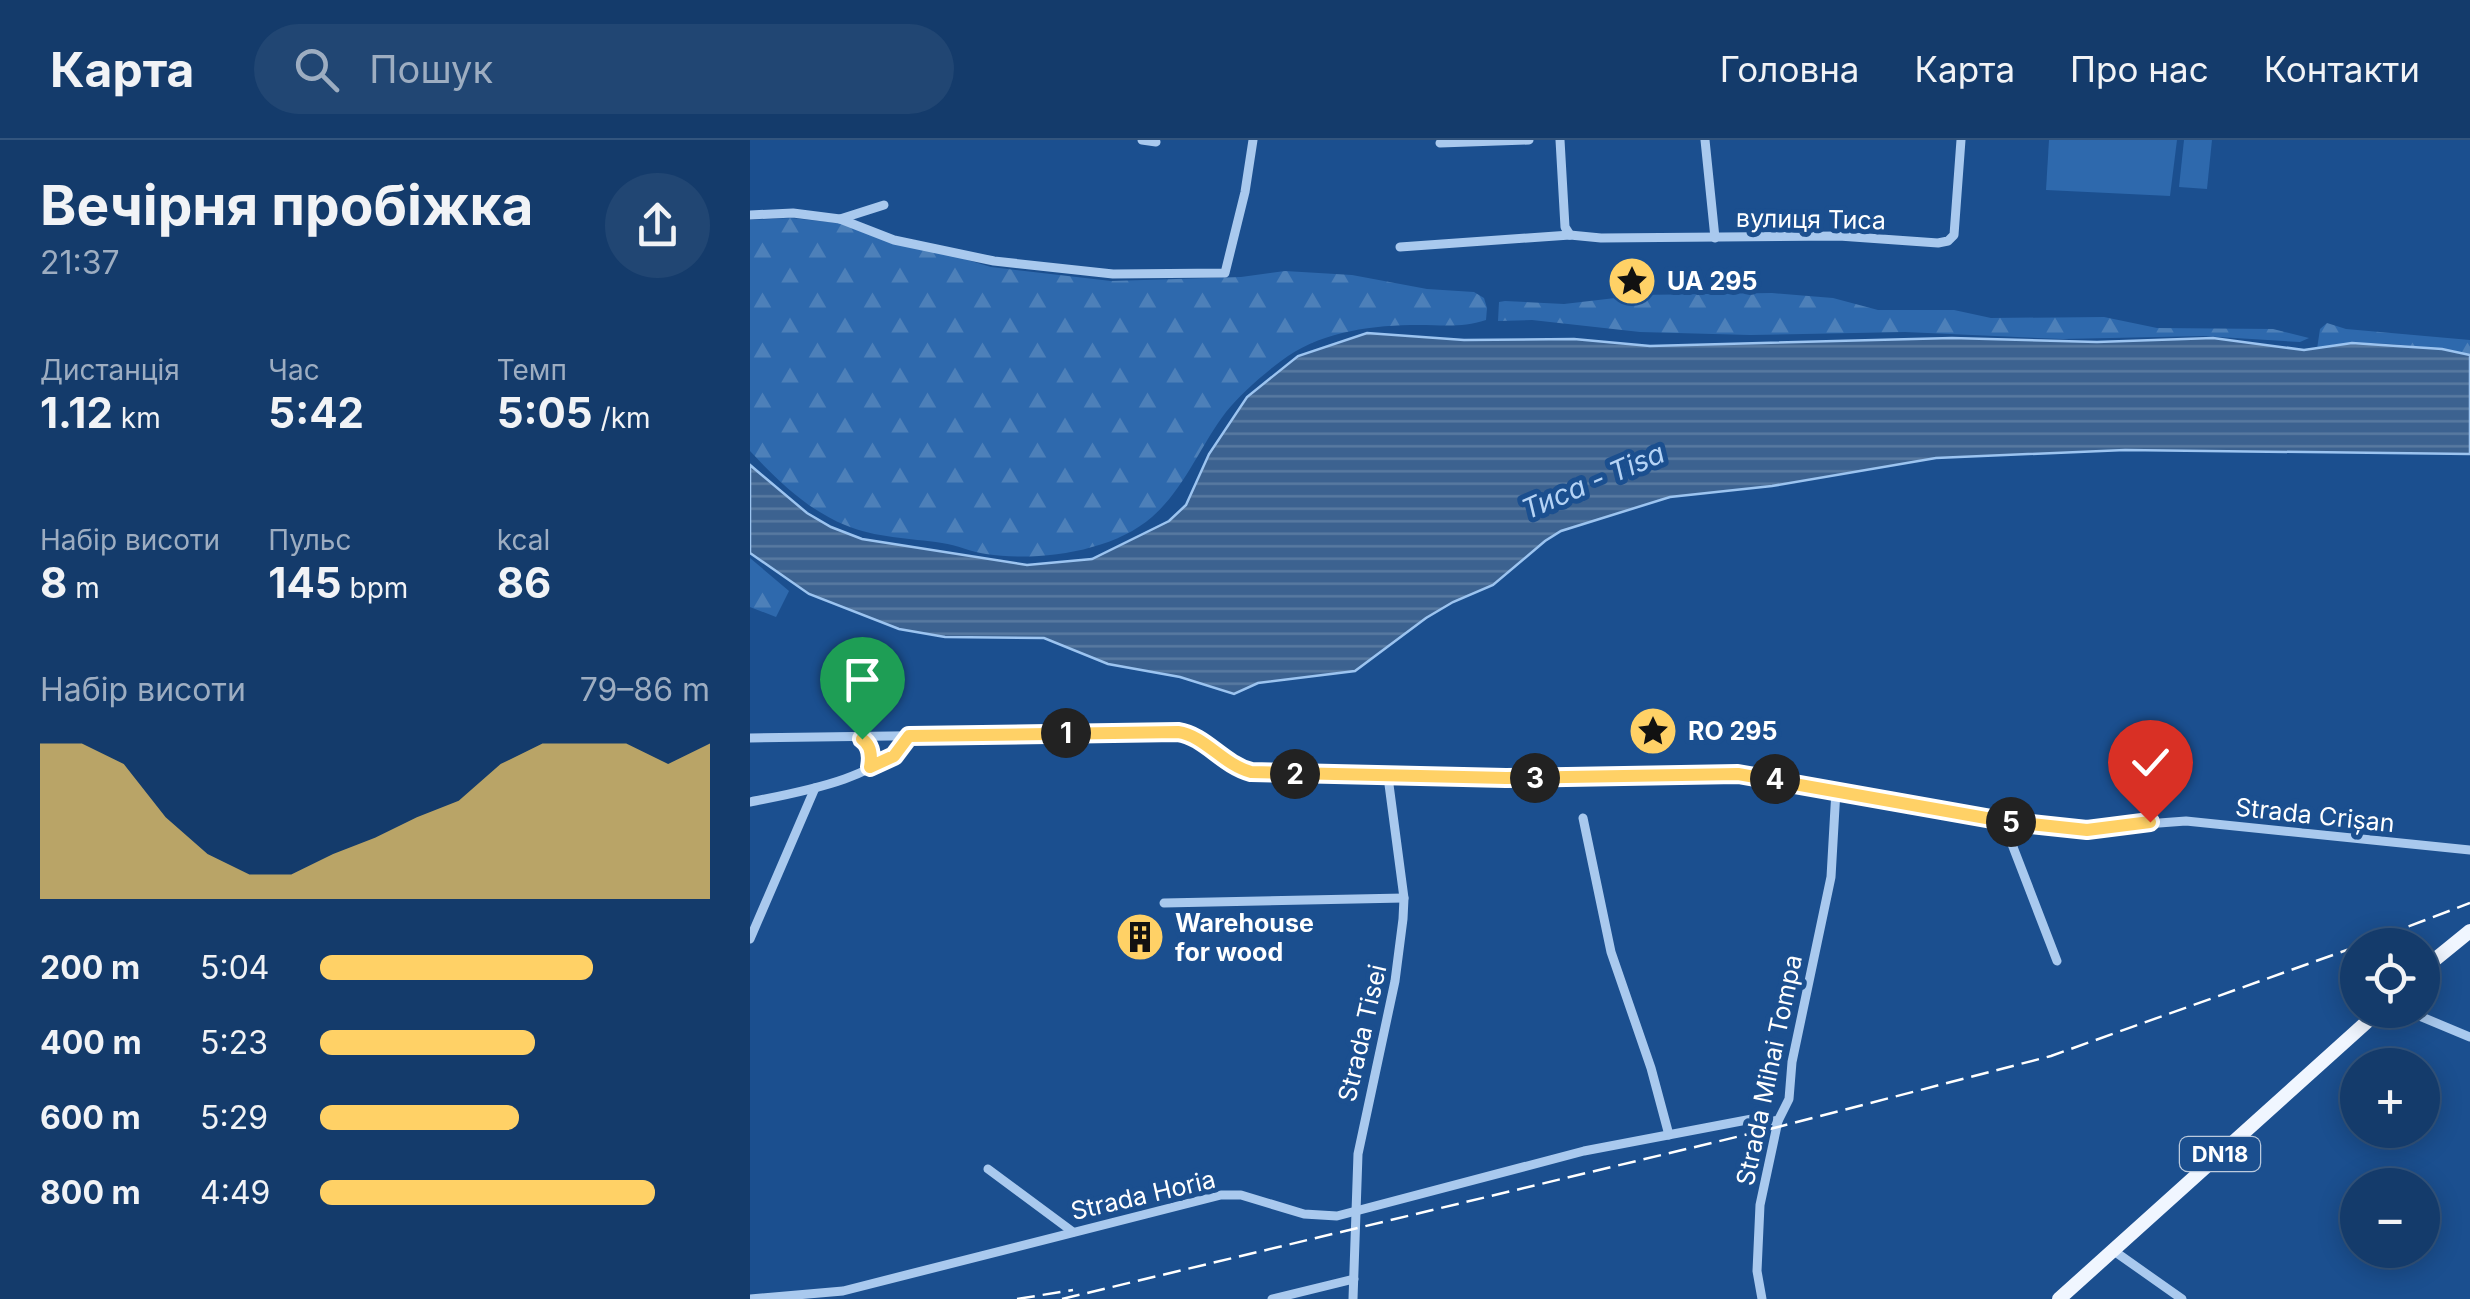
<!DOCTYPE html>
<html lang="uk">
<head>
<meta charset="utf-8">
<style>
	body { margin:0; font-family:Inter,sans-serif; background:#214673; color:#f1f3f6; height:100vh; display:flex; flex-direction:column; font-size:38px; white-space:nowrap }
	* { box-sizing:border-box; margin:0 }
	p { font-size:32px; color:#9dadc1 }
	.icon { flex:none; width:55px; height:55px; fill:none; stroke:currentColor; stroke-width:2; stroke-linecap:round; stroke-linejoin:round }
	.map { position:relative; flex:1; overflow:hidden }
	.details { display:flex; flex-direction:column; background:#143b6b; width:750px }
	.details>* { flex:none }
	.buttons { position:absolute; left:1590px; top:788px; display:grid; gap:20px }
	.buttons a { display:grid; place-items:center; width:100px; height:100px; border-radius:50%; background:#143b6b; box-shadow:0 5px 25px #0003,0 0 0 2px #33557e; font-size:50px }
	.pin { position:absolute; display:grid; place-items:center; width:85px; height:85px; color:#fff; margin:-102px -42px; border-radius:50% 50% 50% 0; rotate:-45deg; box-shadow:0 0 10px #0007 }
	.pin .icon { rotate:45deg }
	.km { position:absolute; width:50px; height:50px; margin:-25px; border-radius:50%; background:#222; color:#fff; font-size:28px; line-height:50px; text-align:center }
	.round { display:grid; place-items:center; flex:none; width:105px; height:105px; border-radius:52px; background:#214673 }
	.head { display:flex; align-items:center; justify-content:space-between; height:170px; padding:0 40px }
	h1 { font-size:55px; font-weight:700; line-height:75px }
	.figures { display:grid; grid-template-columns:repeat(3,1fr); gap:15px; height:170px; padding:10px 40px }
	.figures div { display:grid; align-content:center }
	.figures b { font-size:42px; font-weight:700 }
	.figures small { font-size:28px; font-weight:400 }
	.figures p { font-size:28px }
	.chart { height:280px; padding:20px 40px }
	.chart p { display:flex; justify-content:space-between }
	.chart svg { width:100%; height:180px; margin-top:10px; fill:#ffd166; opacity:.7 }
	ul { padding:0 40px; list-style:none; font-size:32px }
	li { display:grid; grid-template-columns:160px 120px 1fr; align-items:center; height:75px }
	li i { height:25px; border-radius:12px; background:#ffd166 }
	header { display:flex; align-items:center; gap:60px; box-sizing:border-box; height:140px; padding:0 50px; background:#143b6b; border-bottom:2px solid #33557e }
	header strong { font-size:48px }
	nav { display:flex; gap:55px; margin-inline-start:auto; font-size:35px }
	.search { width:700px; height:90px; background:#214673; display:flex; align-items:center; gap:25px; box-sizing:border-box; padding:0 35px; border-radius:55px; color:#9dadc1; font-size:38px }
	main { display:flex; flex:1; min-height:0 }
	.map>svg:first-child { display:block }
</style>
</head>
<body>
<header>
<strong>Карта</strong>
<div class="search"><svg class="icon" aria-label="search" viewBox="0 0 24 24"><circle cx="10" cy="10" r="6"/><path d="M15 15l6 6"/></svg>Пошук</div>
<nav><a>Головна</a><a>Карта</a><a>Про нас</a><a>Контакти</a></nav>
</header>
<main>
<section class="details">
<div class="head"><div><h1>Вечірня пробіжка</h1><p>21:37</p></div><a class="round"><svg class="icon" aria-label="share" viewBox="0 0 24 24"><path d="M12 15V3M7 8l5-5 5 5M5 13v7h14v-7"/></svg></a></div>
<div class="figures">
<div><p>Дистанція</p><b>1.12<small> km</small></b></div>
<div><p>Час</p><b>5:42</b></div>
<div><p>Темп</p><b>5:05<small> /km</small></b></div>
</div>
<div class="figures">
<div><p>Набір висоти</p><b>8<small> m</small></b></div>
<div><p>Пульс</p><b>145<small> bpm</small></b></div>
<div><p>kcal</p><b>86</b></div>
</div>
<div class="chart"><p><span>Набір висоти</span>79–86 m</p>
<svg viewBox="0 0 160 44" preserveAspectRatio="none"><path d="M0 44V6L10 6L20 11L30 24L40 33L50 38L60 38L70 33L80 29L90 24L100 20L110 11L120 6L130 6L140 6L150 11L160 6V44z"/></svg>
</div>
<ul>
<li><b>200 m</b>5:04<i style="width:70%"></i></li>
<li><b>400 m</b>5:23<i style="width:55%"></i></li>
<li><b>600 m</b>5:29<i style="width:51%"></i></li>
<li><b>800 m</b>4:49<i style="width:86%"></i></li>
</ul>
</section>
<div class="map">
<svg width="1720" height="1159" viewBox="0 0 1720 1159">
	<defs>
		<pattern id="forest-firs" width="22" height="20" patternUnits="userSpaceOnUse" patternTransform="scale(2.5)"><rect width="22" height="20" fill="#2e69ad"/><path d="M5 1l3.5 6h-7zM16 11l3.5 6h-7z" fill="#4d80b9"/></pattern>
		<pattern id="water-rules" width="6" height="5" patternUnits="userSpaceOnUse" patternTransform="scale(2.5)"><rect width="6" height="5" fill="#3c6290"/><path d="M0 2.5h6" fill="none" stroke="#597aa1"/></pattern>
	</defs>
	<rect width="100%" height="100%" fill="#1b4f8f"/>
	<!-- forest -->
	<g fill="url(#forest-firs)">
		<path d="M 41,78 L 97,84 L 241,127 L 361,141 L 491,137 L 535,131 L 602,135 L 677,149 L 724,152 L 734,158 L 737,168 L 736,180 C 712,188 693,185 669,185 C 623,185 576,191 538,216 C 519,229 490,254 476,272 C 450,306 435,348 402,377 C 362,412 287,422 236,414 C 221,412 207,405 192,403 C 160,398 125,398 95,385 C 58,370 27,340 0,311 L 0,80 Z"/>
		<path d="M 1022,153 L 1083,158 L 1128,170 L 1204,170 L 1241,178 L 1354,177 L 1407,188 L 1523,189 L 1559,198 L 1550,202 L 1453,196 L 1313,199 L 1155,192 L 1000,195 L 890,192 L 782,180 L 748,181 L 749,162 L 755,161 L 814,164 L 891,155 Z"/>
		<path d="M 1577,183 L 1596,189 L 1720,200 L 1720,215 C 1684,207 1600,196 1567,209 L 1570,189 Z"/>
		<path d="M 0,418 L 39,451 L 26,477 L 0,467 Z"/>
	</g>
	<!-- pitch -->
	<g fill="#2e69ad">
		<path d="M 1299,0 L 1427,0 L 1420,56 L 1296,50 Z"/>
		<path d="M 1434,0 L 1462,0 L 1457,49 L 1429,47 Z"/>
	</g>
	<!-- water -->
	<path fill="url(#water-rules)" stroke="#9cc4f0" stroke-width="2.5" d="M 617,193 L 714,200 L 824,199 L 900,206 L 1202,198 L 1347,202 L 1463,198 L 1554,210 L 1602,203 L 1692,209 L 1720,215 L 1720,314 L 1375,310 L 1186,318 L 1022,346 L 920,357 L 811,391 L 795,401 L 743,445 L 703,462 L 676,478 L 605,531 L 508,543 L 484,554 L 430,537 L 358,524 L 294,498 L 195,497 L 149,489 L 59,454 L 0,413 L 0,325 L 57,373 L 81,387 L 112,399 L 277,425 L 342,419 L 419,381 L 436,365 L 459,314 L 497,257 L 548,216 Z"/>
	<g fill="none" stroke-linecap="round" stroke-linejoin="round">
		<!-- street -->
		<g stroke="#a9c9ee" stroke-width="9">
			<path d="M 392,0 L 406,2"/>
			<path d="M 810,0 L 815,87 L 820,95"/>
			<path d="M 955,0 L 965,98"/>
			<path d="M 690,3 L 779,0"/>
			<path d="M 0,75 L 43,73 L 90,79 L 144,100 L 244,121 L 363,134 L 475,133 L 495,52 L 503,0"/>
			<path d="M 90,79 L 134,65"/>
			<path d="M 650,107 L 820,95 L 851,98 L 1089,96 L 1188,103 L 1198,101 L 1204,95 L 1211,0"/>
			<path d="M 0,598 L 427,592 C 455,597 473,624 501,632 L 756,638 L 988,634 L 1253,681 L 1329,689 L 1436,681 L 1720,710"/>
			<path d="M 109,598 L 117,603 L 120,627"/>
			<path d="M 0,662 C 49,652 131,639 159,596"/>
			<path d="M 833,678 L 861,812 L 901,928 L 919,995"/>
			<path d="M 1253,681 L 1307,821"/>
			<path d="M 414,763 L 654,758"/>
			<path d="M 0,799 L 65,648"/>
			<path d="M 1655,870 L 1720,897"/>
			<path d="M 238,1029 L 323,1092"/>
			<path d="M 1364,1111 L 1432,1159"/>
			<path d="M 0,1159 L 93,1151 L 471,1055 L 491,1055 L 554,1074 L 587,1076 L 834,1011 L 1002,979 L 1028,981"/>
			<path d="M 522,1159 L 604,1139"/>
			<path d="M 603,1159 L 608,1014 L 645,841 L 653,779 L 654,758 L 638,637"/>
			<path d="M 1012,1159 L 1007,1131 L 1010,1065 L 1028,981 L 1039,959 L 1042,922 L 1081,737 L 1086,650"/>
		</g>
		<!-- primary -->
		<g stroke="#f0f6ff" stroke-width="14">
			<path d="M 1672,830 L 1720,791"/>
			<path d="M 1309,1159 L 1630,870"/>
		</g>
		<!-- rail -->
		<g stroke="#fff" stroke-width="2.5" stroke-dasharray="18 8" stroke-linecap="butt">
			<path d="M 1610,805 L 1720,763"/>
			<path d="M 267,1159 L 323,1150"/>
			<path d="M 312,1159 L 1028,987 L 1301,916 L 1608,806"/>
		</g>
	</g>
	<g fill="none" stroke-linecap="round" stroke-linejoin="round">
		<!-- route casing -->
		<g stroke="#fff" stroke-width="20">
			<path id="route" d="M 112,599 C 121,605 122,616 120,627 L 144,616 L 159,596 L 428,592 C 455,596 472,624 501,632 L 756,638 L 988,634 L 1253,681 L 1337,690 L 1400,682"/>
		</g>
		<!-- route -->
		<use href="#route" stroke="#ffd166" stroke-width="12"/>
	</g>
	<!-- icons -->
	<defs>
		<g id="sight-disc" transform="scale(2.5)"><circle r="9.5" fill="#ffd166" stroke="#1b4f8f"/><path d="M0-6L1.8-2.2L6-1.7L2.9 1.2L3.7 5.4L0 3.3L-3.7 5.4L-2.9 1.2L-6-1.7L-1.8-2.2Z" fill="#111"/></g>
		<g id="building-disc" transform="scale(2.5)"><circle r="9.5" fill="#ffd166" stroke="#1b4f8f"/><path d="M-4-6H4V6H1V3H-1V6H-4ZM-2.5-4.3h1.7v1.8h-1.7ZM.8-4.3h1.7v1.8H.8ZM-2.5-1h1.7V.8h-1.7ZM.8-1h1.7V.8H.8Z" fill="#111"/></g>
	</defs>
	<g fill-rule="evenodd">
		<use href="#sight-disc" x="882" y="141"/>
		<use href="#sight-disc" x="903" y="591"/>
		<use href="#building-disc" x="390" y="797"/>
	</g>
	<g text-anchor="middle" stroke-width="10" stroke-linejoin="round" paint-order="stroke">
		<!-- shield labels -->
		<rect fill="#1b4f8f" stroke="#bbcadd" stroke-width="2.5" x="1430" y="997" width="80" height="34" rx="8"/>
		<g font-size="22" font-weight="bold" fill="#fff">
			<text x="1470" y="1022">DN18</text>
		</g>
		<!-- street labels -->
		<g font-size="25" fill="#fff" stroke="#1b4f8f">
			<text transform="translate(1061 79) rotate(1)" y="9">вулиця Тиса</text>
			<text transform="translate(1565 675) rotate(6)" y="9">Strada Crișan</text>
			<text transform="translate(612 893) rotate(-77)" y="9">Strada Tisei</text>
			<text transform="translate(1019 930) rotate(-78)" y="9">Strada Mihai Tompa</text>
			<text transform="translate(393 1055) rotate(-13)" y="9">Strada Horia</text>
		</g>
		<!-- poi labels -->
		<g font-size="25" font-weight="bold" fill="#fff" stroke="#1b4f8f" text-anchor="start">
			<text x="917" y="150">UA 295</text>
			<text x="938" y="600">RO 295</text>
			<text x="425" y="792">Warehouse<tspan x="425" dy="29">for wood</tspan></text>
		</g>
		<!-- water labels -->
		<g font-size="28" font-style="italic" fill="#b5d3f5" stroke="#1b4f8f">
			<text transform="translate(843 341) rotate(-23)" y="10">Тиса - Tisa</text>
		</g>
	</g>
</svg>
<div class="buttons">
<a><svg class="icon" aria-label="locate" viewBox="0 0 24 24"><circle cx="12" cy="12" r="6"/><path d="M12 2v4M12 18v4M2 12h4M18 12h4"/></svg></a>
<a>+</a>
<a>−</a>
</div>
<div class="pin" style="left:112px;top:599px;background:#1e9e55"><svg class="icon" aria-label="arrive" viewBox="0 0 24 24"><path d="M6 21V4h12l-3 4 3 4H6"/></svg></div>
<div class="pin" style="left:1400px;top:682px;background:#d93025"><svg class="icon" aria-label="check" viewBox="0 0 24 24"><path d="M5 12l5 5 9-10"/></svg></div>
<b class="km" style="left:316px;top:593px">1</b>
<b class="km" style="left:545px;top:634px">2</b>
<b class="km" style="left:785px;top:638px">3</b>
<b class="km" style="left:1025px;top:639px">4</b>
<b class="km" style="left:1261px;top:682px">5</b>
</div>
</main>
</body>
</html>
